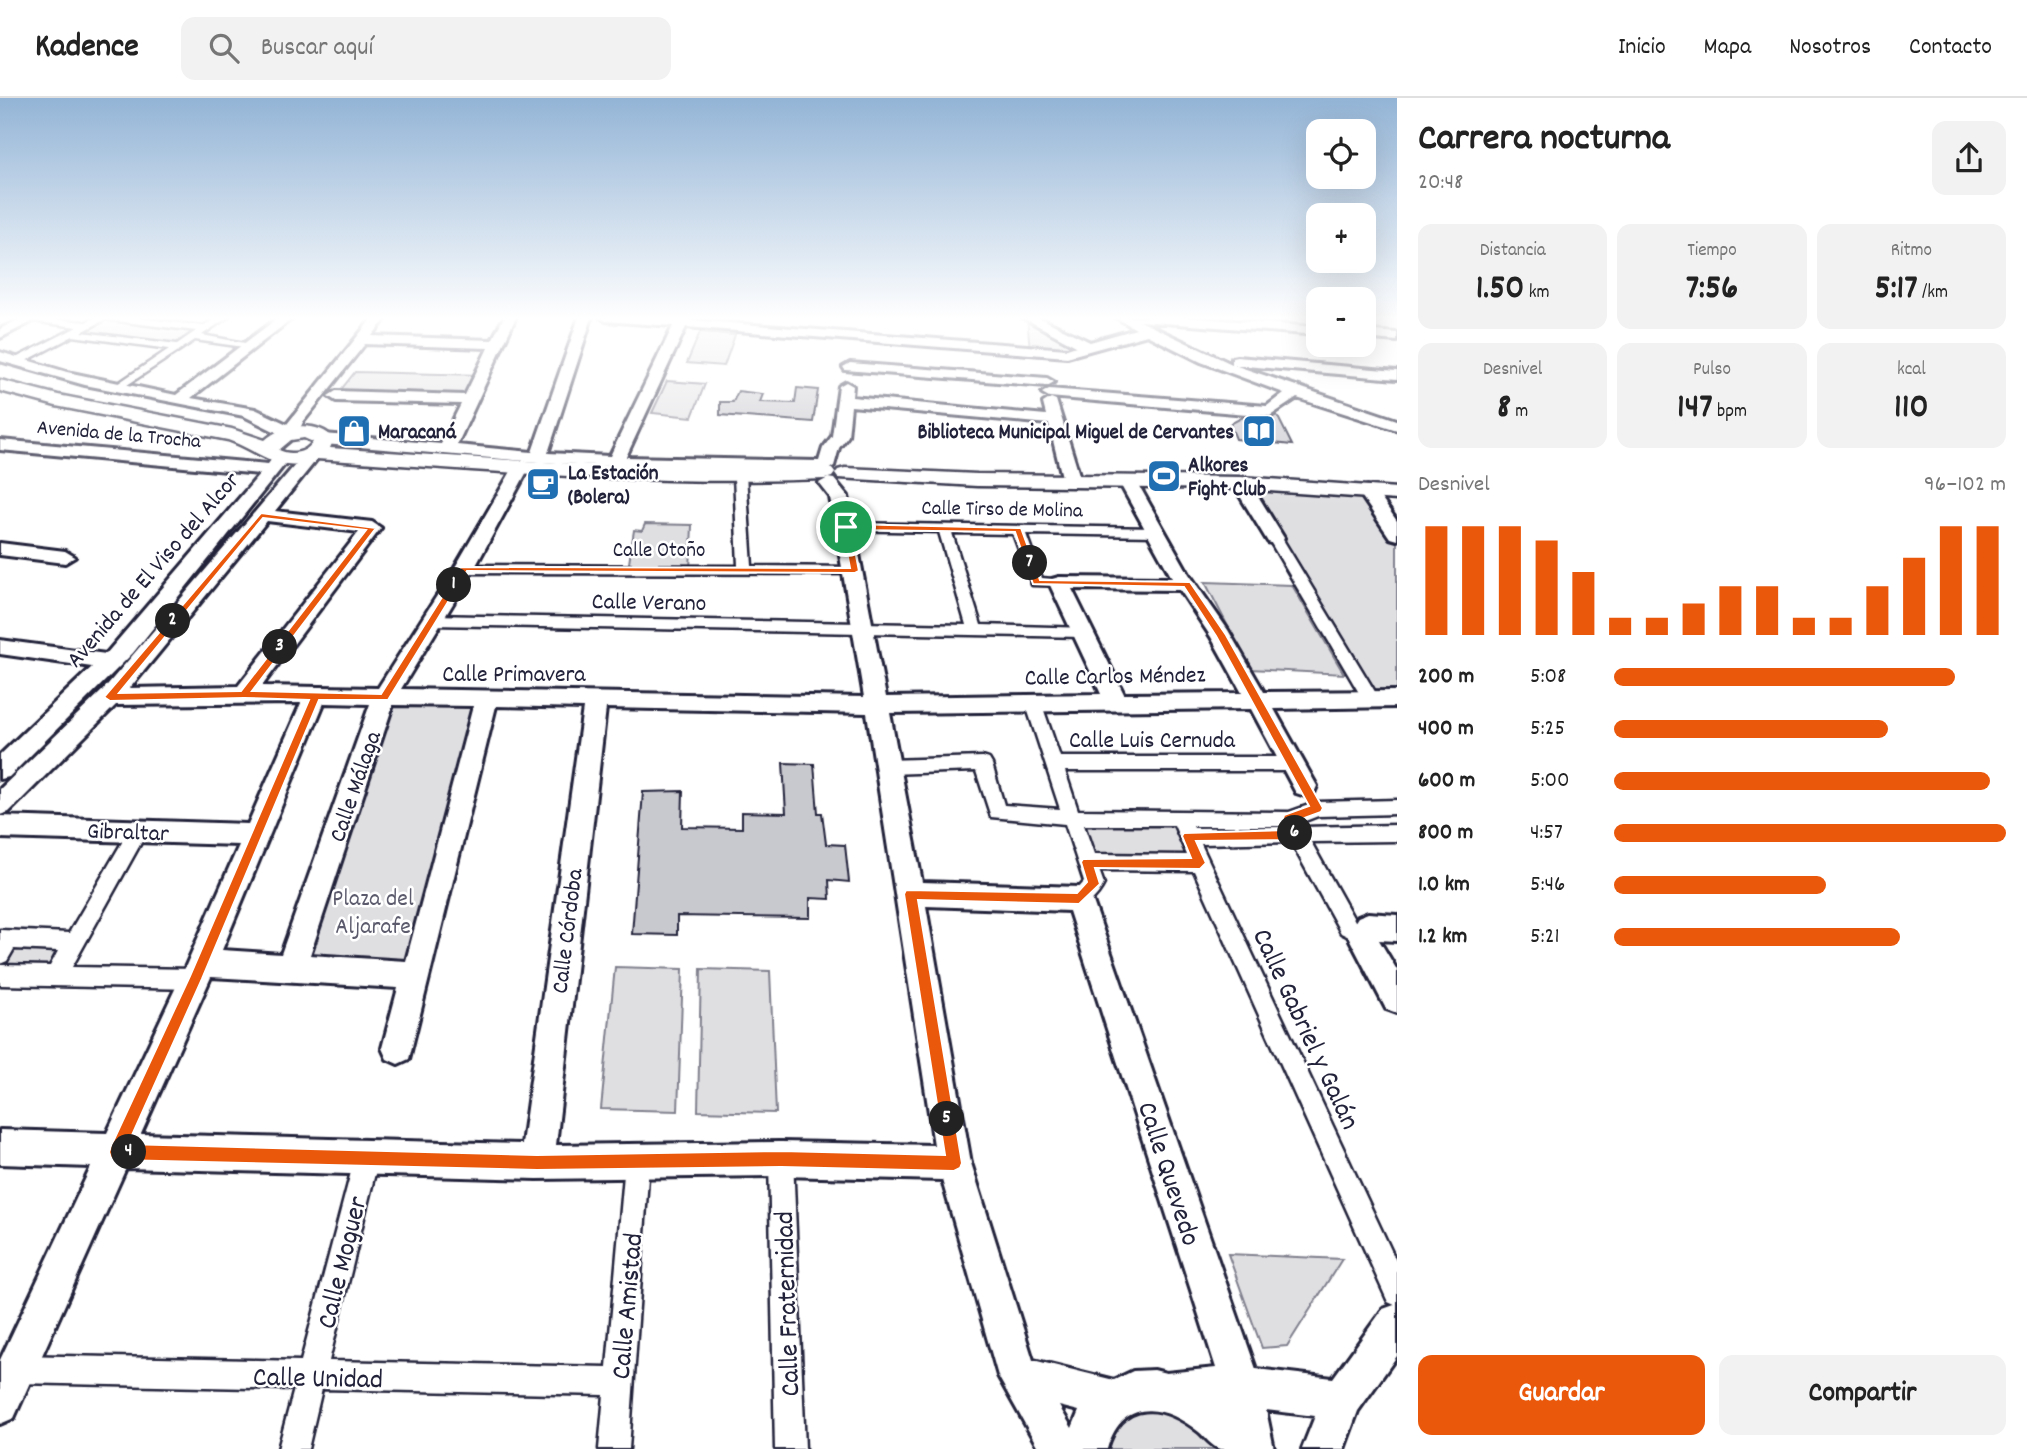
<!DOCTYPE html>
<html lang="es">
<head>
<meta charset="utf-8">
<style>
	body { margin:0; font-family:Dekko,sans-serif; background:#f2f2f2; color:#222; height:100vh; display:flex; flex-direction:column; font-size:26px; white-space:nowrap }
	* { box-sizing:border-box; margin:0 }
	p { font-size:23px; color:#767676 }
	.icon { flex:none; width:38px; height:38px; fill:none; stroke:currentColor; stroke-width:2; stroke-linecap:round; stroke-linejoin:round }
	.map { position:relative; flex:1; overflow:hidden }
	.sheet { display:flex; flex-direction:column; background:#fff; width:630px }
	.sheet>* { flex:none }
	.buttons { position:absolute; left:1306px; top:21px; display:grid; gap:14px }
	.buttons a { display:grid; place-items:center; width:70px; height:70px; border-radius:14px; background:#fff; box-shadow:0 7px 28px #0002; font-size:35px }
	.pin { position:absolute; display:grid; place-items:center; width:60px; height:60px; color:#fff; margin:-30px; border:4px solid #fff; border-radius:50%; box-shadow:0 2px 7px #0007 }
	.km { position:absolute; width:35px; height:35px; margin:-18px; border-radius:50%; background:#222; color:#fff; font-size:19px; line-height:35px; text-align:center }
	.round { display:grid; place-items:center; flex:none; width:74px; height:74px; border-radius:14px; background:#f2f2f2 }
	.headline { display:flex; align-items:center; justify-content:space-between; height:119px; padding:0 21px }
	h1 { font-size:38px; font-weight:700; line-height:52px }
	.figures { display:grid; grid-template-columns:repeat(3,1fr); gap:10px; height:119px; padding:7px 21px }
	.figures div { display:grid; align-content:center; border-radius:14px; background:#f2f2f2; text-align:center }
	.figures b { font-size:35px; font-weight:700 }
	.figures small { font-size:19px; font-weight:400 }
	.figures p { font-size:19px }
	.chart { height:196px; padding:14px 21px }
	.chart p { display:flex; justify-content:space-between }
	.chart svg { width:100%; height:126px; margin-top:7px; stroke:#ea580c; stroke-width:6 }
	.action { display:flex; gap:14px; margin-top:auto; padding:14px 21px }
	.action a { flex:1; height:80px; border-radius:14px; background:#ea580c; color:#fff; font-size:28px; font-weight:700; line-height:80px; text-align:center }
	.action a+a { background:#f2f2f2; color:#222 }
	ul { padding:0 21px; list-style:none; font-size:23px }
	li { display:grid; grid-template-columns:112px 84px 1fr; align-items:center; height:52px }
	li i { height:18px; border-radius:9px; background:#ea580c }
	header { display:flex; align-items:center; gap:42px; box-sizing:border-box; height:98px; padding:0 35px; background:#fff; border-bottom:2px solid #e0e0e0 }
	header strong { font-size:33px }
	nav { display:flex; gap:38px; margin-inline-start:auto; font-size:24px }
	.search { width:490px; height:63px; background:#f2f2f2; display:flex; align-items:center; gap:18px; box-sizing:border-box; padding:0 24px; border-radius:14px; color:#767676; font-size:26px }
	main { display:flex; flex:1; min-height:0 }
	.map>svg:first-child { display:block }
</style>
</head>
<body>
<header>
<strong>Kadence</strong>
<div class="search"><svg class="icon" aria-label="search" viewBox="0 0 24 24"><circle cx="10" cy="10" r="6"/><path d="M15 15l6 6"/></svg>Buscar aquí</div>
<nav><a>Inicio</a><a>Mapa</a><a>Nosotros</a><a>Contacto</a></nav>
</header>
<main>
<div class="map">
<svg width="1397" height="1351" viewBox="0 0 1397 1351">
	<rect width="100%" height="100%" fill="#fff"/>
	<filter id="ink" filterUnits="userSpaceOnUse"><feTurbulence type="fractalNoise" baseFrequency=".0143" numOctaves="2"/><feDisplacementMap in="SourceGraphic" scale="14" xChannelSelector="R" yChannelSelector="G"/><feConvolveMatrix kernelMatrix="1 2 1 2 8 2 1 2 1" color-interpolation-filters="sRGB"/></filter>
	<g filter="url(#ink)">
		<!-- green -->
		<g fill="#dfdfe2" stroke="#80808e" stroke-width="2">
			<path d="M 1027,219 L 1088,249 L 1067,255 L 1030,252 Z"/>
			<path d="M 105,220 L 200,232 L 177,247 L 78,234 Z"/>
			<path d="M 700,234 L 735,237 L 724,268 L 687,265 Z"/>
			<path d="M 355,274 L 483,277 L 471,302 L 336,298 Z"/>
			<path d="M 667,283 L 705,286 L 692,319 L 652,315 Z"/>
			<path d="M 1244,386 L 1367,393 L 1397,436 L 1397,601 L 1371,601 Z"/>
			<path d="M 645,426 L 692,427 L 690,472 L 628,472 L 634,432 L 642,433 Z"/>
			<path d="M 1205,484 L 1292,487 L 1344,576 L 1250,571 Z"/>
			<path d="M 384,599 L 486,602 L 416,877 L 292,870 Z"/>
			<path d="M 1072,719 L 1180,720 L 1200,765 L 1087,764 Z"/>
			<path d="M 9,841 L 76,845 L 55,879 L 0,877 L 0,856 Z"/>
			<path d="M 615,869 L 683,871 L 678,1013 L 601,1011 Z"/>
			<path d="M 701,871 L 770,873 L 776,1015 L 698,1013 Z"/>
			<path d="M 1228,1156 L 1342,1161 L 1287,1248 L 1262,1250 Z"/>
			<path d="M 1164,1306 L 1233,1351 L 1101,1351 L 1116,1320 Z"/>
		</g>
		<!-- building -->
		<g fill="#c8c8cf" stroke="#22223b" stroke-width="2">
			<path d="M 797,290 L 818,292 L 813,324 L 720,317 L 720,304 L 733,304 L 738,293 L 763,296 L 760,304 L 795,305 Z"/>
			<path d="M 1277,317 L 1292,347 L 1236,341 L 1230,326 L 1245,318 L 1270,321 Z"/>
			<path d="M 783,665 L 814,666 L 818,715 L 822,715 L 826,746 L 845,747 L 849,784 L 829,782 L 830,801 L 810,800 L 810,820 L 677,818 L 677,837 L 632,836 L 643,694 L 683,693 L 682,729 L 742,730 L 742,714 L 786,715 Z"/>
		</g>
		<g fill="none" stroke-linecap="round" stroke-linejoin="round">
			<!-- pedestrian casing -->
			<g stroke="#22223b" stroke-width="5">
				<g id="pedestrian">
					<path d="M 28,219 L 86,224 L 96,219 L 131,219 L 203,228 L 217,219 L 228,219 L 202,237 L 256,247 L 251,250 L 195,242 L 118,293 L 114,292 L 114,288 L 169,251 L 73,238 L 20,266 L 12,266 L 12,262 L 77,229 L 32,223 ZM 106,221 L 110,222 L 196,233 L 177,246 L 82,234 Z"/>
					<path d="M 740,373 L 746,377 L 752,468 L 855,469 L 860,470 L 860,476 L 464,475 L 457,471 L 464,467 L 738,468 L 734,377 Z"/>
					<path d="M 846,425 L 1156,430 L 1163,434 L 1156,438 L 1026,436 L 1042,480 L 1064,482 L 1064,488 L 1032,487 L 1013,436 L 952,435 L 981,527 L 1088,530 L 1090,534 L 1088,538 L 1083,539 L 431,527 L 424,522 L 431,517 L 966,527 L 939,434 L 841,432 L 841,426 Z"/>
					<path d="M 1275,436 L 1282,440 L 1377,597 L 1379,601 L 1377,605 L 1365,605 L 1268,440 Z"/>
					<path d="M 1033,598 L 1041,604 L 1060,659 L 1292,659 L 1298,661 L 1301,666 L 1298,671 L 1292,673 L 1065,673 L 1078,712 L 1289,714 L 1317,704 L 1397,702 L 1397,716 L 1318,718 L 1300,725 L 1302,729 L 1397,727 L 1397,743 L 1311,744 L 1355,823 L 1368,829 L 1371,836 L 1368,843 L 1361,845 L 1341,835 L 1291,744 L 1201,746 L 1397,1165 L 1397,1208 L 1388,1204 L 1194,773 L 1099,772 L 1104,786 C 1098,798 1086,812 1072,807 L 1069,801 L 1084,784 L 1065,726 L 991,719 L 976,673 L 888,676 L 882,674 L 879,669 L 882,664 L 888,662 L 983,659 L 989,661 L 992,666 L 1004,707 L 1060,711 L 1025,604 ZM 1084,727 L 1174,727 L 1187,757 L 1094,756 ZM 1193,728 L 1283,728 L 1283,729 L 1194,730 Z"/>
					<path d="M 138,726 L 145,729 L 147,734 L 72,869 L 195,871 L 202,874 L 206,881 L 202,888 L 195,891 L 0,887 L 0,867 L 50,868 L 58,853 L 14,851 L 7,863 L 0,866 L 0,832 L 69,835 L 131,729 Z"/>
					<path d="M 367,1047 L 376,1050 L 379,1059 L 329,1263 L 607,1269 L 625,1065 L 628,1056 L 637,1053 L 646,1056 L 649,1065 L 629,1351 L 599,1351 L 604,1297 L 322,1291 L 308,1351 L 278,1351 L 294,1291 L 16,1285 L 6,1281 L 2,1271 L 6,1261 L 16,1257 L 301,1263 L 355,1059 L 358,1050 Z"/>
					<path d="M 781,1049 L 790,1052 L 793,1061 L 805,1351 L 775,1351 L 769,1061 L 772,1052 Z"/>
				</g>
			</g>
			<!-- minor casing -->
			<g stroke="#22223b" stroke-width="6">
				<g id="minor">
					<path d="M 24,219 L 41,219 L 0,240 L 0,231 Z"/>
					<path d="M 279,219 L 294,219 L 191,300 L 255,311 L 287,326 L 373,219 L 387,219 L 372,238 L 492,242 L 504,219 L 516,219 L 457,347 L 532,354 L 579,219 L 592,219 L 548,355 L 610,358 L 673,228 L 606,223 L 600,219 L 690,219 L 689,222 L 1067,251 L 1076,248 L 1022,219 L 1038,219 L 1090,244 L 1136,231 L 1115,219 L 1185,219 L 1318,229 L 1318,237 L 1140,223 L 1232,266 L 1232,260 L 1237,259 L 1397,273 L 1397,281 L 1234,267 L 1397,322 L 1397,332 L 1297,300 L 1270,318 L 1049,299 L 1042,295 L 1049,291 L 1267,308 L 1284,295 L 1201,264 L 1147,237 L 1067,259 L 686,229 L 626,359 L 819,363 L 823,350 L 832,338 L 839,288 L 846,284 L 853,288 L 852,299 L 1046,317 L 1043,305 L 1051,300 L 1056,302 L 1081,383 L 1072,388 L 1063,383 L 1049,326 L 851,308 L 848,338 L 839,350 L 834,368 L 826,373 L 669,371 L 538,364 L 324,346 L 316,341 L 324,336 L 441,346 L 461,306 L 336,303 L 328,298 L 336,293 L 465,297 L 488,250 L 365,246 L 303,324 L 296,339 L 290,341 L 244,318 L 85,287 L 0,263 L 0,254 L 67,274 L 176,297 Z"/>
					<path d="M 1363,232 L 1397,235 L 1397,243 L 1363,240 Z"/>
					<path d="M 850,265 L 1047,280 L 1054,284 L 1047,288 L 845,272 L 843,269 Z"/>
					<path d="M 0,342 L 268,366 L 275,357 L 281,356 L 289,361 L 133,555 L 9,679 L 0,681 L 0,657 L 92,569 L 0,556 L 0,542 L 106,556 L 260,376 L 0,352 Z"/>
					<path d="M 313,351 L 321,356 L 275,413 L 372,424 L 381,430 L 262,588 L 378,590 L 454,471 L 513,370 L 521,365 L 529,370 L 474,471 L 401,591 L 864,599 L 830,399 L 819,385 L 828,380 L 834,381 L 848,398 L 886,599 L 1101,596 L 1049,485 L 1052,481 L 1059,479 L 1172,480 L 1119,384 L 1128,379 L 1137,384 L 1189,476 L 1228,532 L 1264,594 L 1397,593 L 1397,609 L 1274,611 L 1317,688 L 1314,695 L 1305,698 L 1296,695 L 1251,611 L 890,615 L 922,784 L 1079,789 L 1089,792 L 1256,1271 L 1333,1280 L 1383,1211 L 1397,1206 L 1397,1258 L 1358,1313 L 1344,1351 L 1302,1351 L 1315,1318 L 1266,1312 L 1274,1351 C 1257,1351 1236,1351 1220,1351 C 1212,1349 1205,1339 1199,1334 C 1163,1305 1122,1300 1107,1351 L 1039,1351 L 998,1278 L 942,1082 L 781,1078 L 537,1081 L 126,1070 L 14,1320 L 0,1326 L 0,1262 L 91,1069 L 0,1066 L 0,1032 L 107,1035 L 184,872 L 239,747 L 0,740 L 0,718 L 248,726 L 301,605 L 116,607 L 9,714 L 0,717 L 0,691 L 102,593 L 307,353 ZM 267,423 L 359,434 L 238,588 L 130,590 ZM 1072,491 L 1180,492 L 1211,539 L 1242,595 L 1124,596 ZM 324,605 L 370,606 L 281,856 L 222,852 ZM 393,607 L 473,608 L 406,863 L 310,857 ZM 496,608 L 583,610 L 522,1046 L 141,1036 L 211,879 L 398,890 L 382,950 L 387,961 L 398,966 L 409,961 ZM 606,610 L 867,615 L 934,1047 L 781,1044 L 556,1047 ZM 926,808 L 1069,813 L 1216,1270 L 1166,1275 L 1154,1272 L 1133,1273 L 1114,1282 L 1033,1262 L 971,1065 ZM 1059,1308 L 1079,1313 L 1072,1330 Z"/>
					<path d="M 1241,380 L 1250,385 L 1284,440 L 1282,444 L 1275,446 L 1268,444 L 1232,385 Z"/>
					<path d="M 1367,388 L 1373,389 L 1397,423 L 1397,442 L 1390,440 L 1358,393 Z"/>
					<path d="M 0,445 L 65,453 L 75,459 L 65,465 L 0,457 Z"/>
					<path d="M 1368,815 L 1397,817 L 1397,843 L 1379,842 L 1397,872 L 1397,915 L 1386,911 L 1347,836 L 1358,819 Z"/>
				</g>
			</g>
			<!-- tertiary casing -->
			<g stroke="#22223b" stroke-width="5">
				<g id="tertiary">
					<path d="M 0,282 L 58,297 L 232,331 L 265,342 C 282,326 318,322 334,341 L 330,350 C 495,361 660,375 825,369 L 832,371 L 835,375 L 832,379 L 825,381 C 655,388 487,373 317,361 C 278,377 262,354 228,342 L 56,308 L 0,293 ZM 304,340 L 313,344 C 306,355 291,358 279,352 L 291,342 Z"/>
					<path d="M 845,370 L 977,376 L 1241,379 L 1397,390 L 1397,402 L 1241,391 L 977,388 L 838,380 L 835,376 L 838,372 Z"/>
				</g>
			</g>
			<!-- pedestrian -->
			<use href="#pedestrian" fill="#fff" fill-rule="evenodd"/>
			<!-- minor -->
			<use href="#minor" fill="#fff" fill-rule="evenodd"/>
			<!-- tertiary -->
			<use href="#tertiary" fill="#fff" fill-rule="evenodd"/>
		</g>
	</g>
	<!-- sky -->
	<linearGradient id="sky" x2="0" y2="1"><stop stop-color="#93b4d6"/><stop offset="0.54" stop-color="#fff"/><stop offset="1" stop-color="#fff" stop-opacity="0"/></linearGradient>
	<rect width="1397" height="408" fill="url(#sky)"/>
	<!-- route -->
	<path fill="#ea580c" stroke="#fff" stroke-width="2" fill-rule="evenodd" d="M 261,415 L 376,430 L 252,593 L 381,596 L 461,469 L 850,470 L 842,429 L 846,426 L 1021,430 L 1040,482 L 1190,484 L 1226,537 L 1323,710 L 1321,714 L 1296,723 L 1302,737 L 1296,742 L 1196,743 L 1206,765 L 1200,771 L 1095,770 L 1100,786 L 1079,806 L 918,802 L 962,1065 L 960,1070 L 954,1073 L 781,1069 L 537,1072 L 117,1062 L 111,1060 L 109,1054 L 111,1048 L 190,878 L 309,602 L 244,600 L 110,603 L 104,599 ZM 263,420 L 366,432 L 241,593 L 119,595 ZM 851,432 L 1015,434 L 1033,486 L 1184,489 L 1216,538 L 1309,708 L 1284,717 L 1283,721 L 1288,732 L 1184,735 L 1182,738 L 1191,760 L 1083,761 L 1081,764 L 1087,784 L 1077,795 L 906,792 L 904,796 L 945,1057 L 781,1053 L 537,1057 L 128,1046 L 202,881 L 319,602 L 388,602 L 467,473 L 855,475 L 859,473 Z"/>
	<!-- icons -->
	<defs>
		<g id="shop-square" transform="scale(1.75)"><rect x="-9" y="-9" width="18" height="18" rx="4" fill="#1f6fb2" stroke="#fff"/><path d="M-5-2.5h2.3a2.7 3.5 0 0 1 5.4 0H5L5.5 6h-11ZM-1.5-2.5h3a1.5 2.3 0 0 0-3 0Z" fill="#fff"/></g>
		<g id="library-square" transform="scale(1.75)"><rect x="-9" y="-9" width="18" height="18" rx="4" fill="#1f6fb2" stroke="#fff"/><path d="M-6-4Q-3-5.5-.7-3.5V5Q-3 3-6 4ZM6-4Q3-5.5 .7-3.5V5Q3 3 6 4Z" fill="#fff"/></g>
		<g id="stadium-square" transform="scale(1.75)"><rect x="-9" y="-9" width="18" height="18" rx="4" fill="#1f6fb2" stroke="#fff"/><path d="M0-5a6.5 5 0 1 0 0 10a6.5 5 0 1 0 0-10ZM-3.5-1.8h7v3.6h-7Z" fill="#fff"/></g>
		<g id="cafe-square" transform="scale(1.75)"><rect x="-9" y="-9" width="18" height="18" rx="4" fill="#1f6fb2" stroke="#fff"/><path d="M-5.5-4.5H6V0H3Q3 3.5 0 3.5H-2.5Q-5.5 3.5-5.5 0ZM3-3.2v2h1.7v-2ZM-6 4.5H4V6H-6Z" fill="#fff"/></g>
	</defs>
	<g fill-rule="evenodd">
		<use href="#shop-square" x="354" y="333"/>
		<use href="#library-square" x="1259" y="333"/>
		<use href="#stadium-square" x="1164" y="378"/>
		<use href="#cafe-square" x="543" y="386"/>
	</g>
	<g text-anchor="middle" stroke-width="5" stroke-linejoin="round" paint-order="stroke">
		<!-- far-poi labels -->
		<g font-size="21" font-weight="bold" fill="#22223b" stroke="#fff" text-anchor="start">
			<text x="378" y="340">Maracaná</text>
			<text x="1234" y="340" text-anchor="end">Biblioteca Municipal Miguel de Cervantes</text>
			<text x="1188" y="373">Alkores<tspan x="1188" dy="24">Fight Club</tspan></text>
			<text x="568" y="381">La Estación<tspan x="568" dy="24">(Bolera)</tspan></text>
		</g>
		<!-- far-street labels -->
		<g font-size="21" fill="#22223b" stroke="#fff">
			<text transform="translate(119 335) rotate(5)" y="7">Avenida de la Trocha</text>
			<text transform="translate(1002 410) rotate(1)" y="7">Calle Tirso de Molina</text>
			<text x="659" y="458">Calle Otoño</text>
		</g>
		<!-- street labels -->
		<g font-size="24" fill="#22223b" stroke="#fff">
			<text transform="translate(152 471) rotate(-49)" y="8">Avenida de El Viso del Alcor</text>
			<text transform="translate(649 503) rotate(1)" y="8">Calle Verano</text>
			<text x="514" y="583">Calle Primavera</text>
			<text transform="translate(1115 577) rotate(-1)" y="8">Calle Carlos Méndez</text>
			<text x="1152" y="649">Calle Luis Cernuda</text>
			<text transform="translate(354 688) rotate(-71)" y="8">Calle Málaga</text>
			<text transform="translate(128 733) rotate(2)" y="8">Gibraltar</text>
			<text transform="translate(566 833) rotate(-83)" y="8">Calle Córdoba</text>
		</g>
		<!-- park labels -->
		<g font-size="24" fill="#5b5b6d" stroke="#fff">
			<text x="373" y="807">Plaza del<tspan x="373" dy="28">Aljarafe</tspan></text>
		</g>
		<!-- near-street labels -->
		<g font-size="28" fill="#22223b" stroke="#fff">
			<text transform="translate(1308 930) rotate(65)" y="10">Calle Gabriel y Galán</text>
			<text transform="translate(1171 1075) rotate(72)" y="10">Calle Quevedo</text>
			<text transform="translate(340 1164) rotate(-76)" y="10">Calle Moguer</text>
			<text transform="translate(785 1206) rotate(-92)" y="10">Calle Fraternidad</text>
			<text transform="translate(625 1208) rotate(-85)" y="10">Calle Amistad</text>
			<text transform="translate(318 1278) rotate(1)" y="10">Calle Unidad</text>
		</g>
	</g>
</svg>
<div class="buttons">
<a><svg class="icon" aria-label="locate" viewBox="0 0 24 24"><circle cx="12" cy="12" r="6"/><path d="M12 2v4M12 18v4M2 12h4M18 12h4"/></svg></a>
<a>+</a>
<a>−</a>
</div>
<div class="pin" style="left:846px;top:429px;background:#1e9e55"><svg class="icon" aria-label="arrive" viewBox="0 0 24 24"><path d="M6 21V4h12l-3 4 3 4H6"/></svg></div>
<b class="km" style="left:454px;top:487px">1</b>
<b class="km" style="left:173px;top:523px">2</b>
<b class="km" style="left:280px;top:549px">3</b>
<b class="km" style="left:129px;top:1054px">4</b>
<b class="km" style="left:947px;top:1021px">5</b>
<b class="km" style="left:1295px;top:735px">6</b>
<b class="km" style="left:1030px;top:465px">7</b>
</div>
<section class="sheet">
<div class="headline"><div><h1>Carrera nocturna</h1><p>20:48</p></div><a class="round"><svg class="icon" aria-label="share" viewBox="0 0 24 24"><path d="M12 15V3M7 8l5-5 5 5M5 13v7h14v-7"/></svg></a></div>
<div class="figures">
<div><p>Distancia</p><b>1.50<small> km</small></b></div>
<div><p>Tiempo</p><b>7:56</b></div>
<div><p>Ritmo</p><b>5:17<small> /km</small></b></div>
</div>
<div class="figures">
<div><p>Desnivel</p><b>8<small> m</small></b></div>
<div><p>Pulso</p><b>147<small> bpm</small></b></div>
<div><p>kcal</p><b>110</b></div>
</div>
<div class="chart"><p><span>Desnivel</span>96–102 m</p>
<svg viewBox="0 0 160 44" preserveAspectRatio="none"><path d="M5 44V6M15 44V6M25 44V6M35 44V11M45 44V22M55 44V38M65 44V38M75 44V33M85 44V27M95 44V27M105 44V38M115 44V38M125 44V27M135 44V17M145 44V6M155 44V6"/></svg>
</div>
<ul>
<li><b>200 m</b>5:08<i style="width:87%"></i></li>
<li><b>400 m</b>5:25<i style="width:70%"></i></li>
<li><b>600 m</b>5:00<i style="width:96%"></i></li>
<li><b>800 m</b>4:57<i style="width:100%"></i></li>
<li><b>1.0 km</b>5:46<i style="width:54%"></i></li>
<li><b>1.2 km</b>5:21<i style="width:73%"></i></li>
</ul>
<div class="action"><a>Guardar</a><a>Compartir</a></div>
</section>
</main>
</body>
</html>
